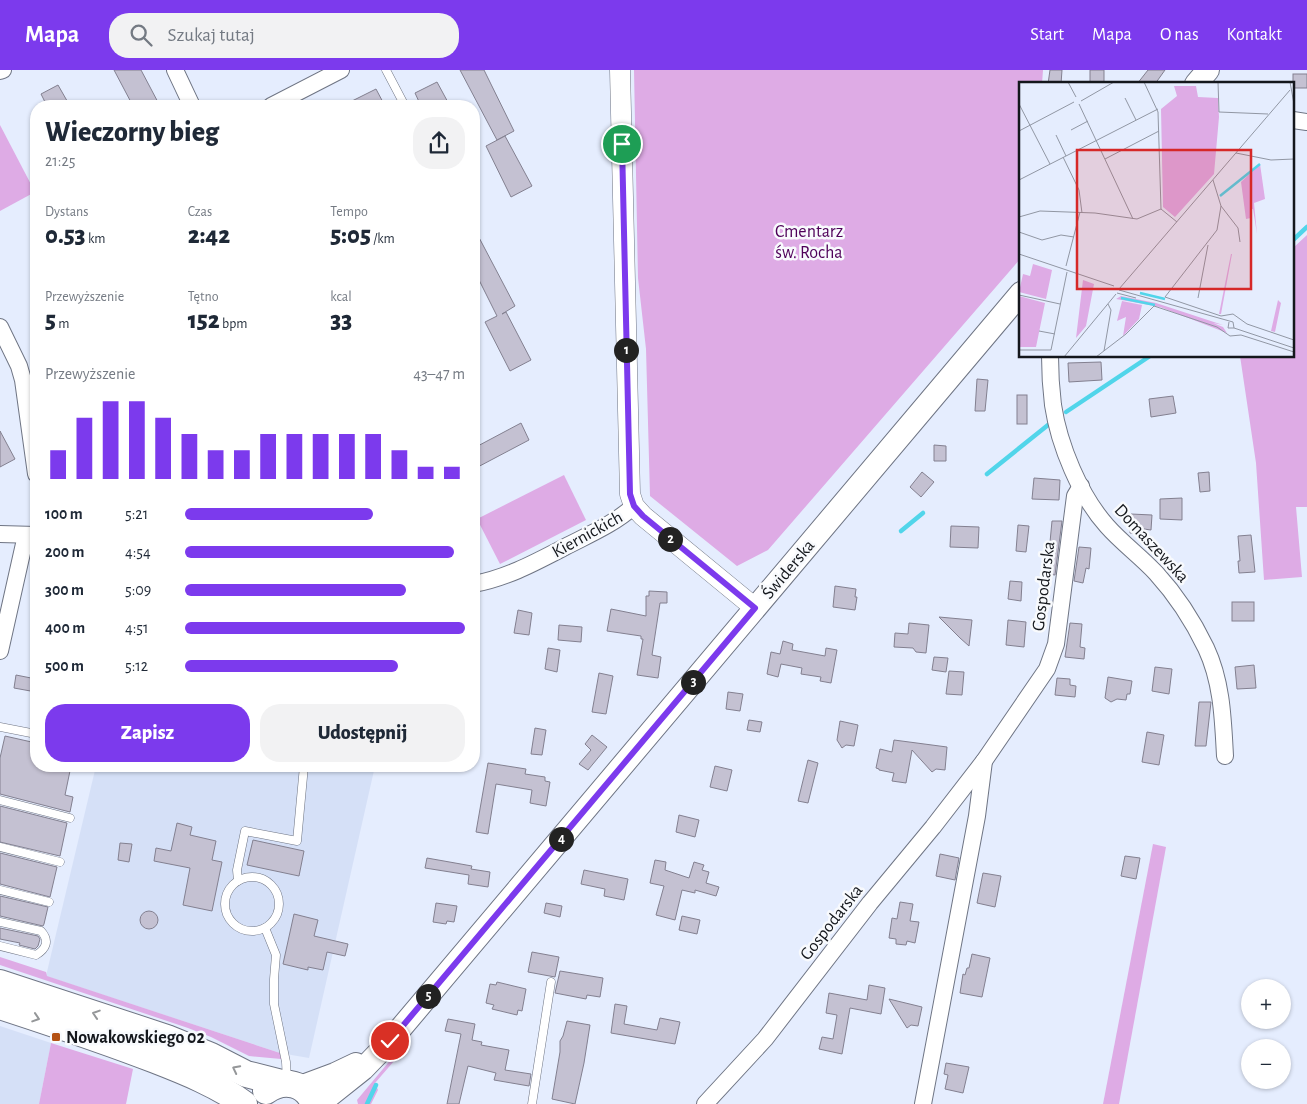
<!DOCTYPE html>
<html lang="pl">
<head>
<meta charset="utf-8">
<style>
	body { margin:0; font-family:"Alegreya Sans",sans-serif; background:#f2f2f3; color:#1f2937; height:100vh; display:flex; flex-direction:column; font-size:19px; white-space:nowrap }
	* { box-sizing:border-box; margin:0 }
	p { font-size:16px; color:#747a83 }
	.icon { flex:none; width:28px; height:28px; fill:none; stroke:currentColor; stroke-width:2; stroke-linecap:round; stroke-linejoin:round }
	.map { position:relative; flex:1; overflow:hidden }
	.side { position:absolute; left:30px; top:30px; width:450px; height:672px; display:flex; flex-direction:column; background:#fff; border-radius:20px; box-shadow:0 1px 4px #0004 }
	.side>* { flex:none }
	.controls { position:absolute; left:1241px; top:909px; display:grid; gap:10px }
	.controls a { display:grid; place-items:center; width:50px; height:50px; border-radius:50%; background:#fff; box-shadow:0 1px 4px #0004; font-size:25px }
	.pin { position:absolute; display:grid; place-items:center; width:42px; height:42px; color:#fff; margin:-21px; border:2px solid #fff; border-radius:50%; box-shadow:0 1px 5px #0007 }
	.km { position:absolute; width:25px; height:25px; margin:-12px; border-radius:50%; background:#222; color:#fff; font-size:14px; line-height:25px; text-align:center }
	.round { display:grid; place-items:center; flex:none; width:52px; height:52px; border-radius:20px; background:#f2f2f3 }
	.overview { display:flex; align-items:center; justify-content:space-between; height:85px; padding:0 15px }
	h1 { font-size:28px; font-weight:800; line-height:38px }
	.metrics { display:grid; grid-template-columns:repeat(3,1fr); gap:8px; height:85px; padding:5px 15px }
	.metrics div { display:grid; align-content:center }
	.metrics b { font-size:25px; font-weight:800 }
	.metrics small { font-size:14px; font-weight:400 }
	.metrics p { font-size:14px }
	.chart { height:140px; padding:10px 15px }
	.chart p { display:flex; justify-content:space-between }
	.chart svg { width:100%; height:90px; margin-top:5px; stroke:#7c3aed; stroke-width:6 }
	.button { display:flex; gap:10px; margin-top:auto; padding:10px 15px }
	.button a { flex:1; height:58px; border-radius:20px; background:#7c3aed; color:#fff; font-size:20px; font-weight:800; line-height:58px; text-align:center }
	.button a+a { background:#f2f2f3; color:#1f2937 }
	ul { padding:0 15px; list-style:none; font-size:16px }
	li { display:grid; grid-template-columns:80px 60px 1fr; align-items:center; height:38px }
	li i { height:12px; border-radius:6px; background:#7c3aed }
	header { display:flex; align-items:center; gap:30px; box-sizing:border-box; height:70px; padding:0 25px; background:#7c3aed; color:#fff }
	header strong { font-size:24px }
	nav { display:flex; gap:28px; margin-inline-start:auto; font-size:18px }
	.search { width:350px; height:45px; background:#f2f2f3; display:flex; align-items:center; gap:12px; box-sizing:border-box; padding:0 18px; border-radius:20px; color:#747a83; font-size:19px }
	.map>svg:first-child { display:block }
</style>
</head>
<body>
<header>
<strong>Mapa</strong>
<div class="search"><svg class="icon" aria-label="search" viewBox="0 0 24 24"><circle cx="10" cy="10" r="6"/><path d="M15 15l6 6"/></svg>Szukaj tutaj</div>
<nav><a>Start</a><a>Mapa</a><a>O nas</a><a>Kontakt</a></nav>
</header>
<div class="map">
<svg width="1307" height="1034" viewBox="0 0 1307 1034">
	<rect width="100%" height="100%" fill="#e5edfe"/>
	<!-- built -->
	<g fill="#d5e0f7">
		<path d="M 96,696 L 375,696 L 309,988 L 280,983 L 46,906 Z"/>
		<path d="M 0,956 L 51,973 L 39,1034 L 0,1034 Z"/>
	</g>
	<!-- green -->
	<g fill="#deabe5">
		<path d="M 634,0 L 1043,0 L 1042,14 L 1021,14 L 1021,188 L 768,480 L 737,496 L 650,426 L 646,279 L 638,208 Z"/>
		<path d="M 0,55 L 35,122 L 0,141 Z"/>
		<path d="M 1307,165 L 1307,437 L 1296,437 L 1302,507 L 1264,510 L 1256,393 L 1240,286 L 1293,286 L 1293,178 Z"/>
		<path d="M 564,405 L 586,450 L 500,494 L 477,449 Z"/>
		<path d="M 1153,774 L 1166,777 L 1119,1034 L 1103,1034 Z"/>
		<path d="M 0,887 L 46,902 L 47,906 L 280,983 L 281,989 L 249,986 L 211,967 L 188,958 L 0,895 Z"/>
		<path d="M 51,973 L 133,999 L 126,1034 L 39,1034 Z"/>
		<path d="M 398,981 L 401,983 L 375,1013 L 378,1020 L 371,1034 L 358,1034 L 357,1030 Z"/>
	</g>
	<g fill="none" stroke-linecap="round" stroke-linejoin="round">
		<!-- stream -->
		<g stroke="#51d5ea" stroke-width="4.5">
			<path d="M 1293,170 L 1307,157"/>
			<path d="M 1066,342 L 1150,286"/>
			<path d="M 987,404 L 1048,355"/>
			<path d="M 901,461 L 923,443"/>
			<path d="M 367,1034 L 376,1015"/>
		</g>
	</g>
	<!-- building -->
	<g fill="#c4c1d2" stroke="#838090">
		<path d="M 114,0 L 141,0 L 160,36 L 133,36 Z"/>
		<path d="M 460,0 L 484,0 L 514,61 L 497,70 Z"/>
		<path d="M 1050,0 L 1062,0 L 1061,14 L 1048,14 Z"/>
		<rect x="1090" y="0" width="14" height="14"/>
		<path d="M 1148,0 L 1165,0 L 1155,14 L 1137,14 Z"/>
		<rect x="1293" y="4" width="14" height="14"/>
		<path d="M 437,12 L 450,36 L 421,36 L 415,23 Z"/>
		<path d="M 58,15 L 70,36 L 47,36 L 41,24 Z"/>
		<path d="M 376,19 L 385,36 L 342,36 Z"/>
		<path d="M 505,66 L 532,116 L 511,127 L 486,76 Z"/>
		<path d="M 474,158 L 515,236 L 502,244 L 506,242 L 531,290 L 510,301 L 485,252 L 497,246 L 474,200 Z"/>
		<path d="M 1101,292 L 1102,310 L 1069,312 L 1068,293 Z"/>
		<path d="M 977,309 L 988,310 L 985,341 L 975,341 Z"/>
		<rect x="1017" y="325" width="10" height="29"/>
		<path d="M 1173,326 L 1176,343 L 1151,347 L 1149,329 Z"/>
		<path d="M 521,353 L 529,370 L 474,399 L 474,378 Z"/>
		<path d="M 0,361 L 15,389 L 0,397 Z"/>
		<path d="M 934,375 L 946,376 L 946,391 L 934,391 Z"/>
		<path d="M 922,402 L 934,412 L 921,427 L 910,417 Z"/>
		<path d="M 1209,402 L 1210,421 L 1200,422 L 1198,403 Z"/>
		<path d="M 1034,408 L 1060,410 L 1059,430 L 1032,429 Z"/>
		<path d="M 1182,428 L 1182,450 L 1160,449 L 1160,429 Z"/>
		<path d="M 1131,444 L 1152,445 L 1151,460 L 1144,459 L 1144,464 L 1130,463 Z"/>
		<path d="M 1052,451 L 1062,451 L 1055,505 L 1047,504 Z"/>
		<path d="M 1018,455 L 1029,456 L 1026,482 L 1016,481 Z"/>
		<path d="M 951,456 L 979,457 L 978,478 L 950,477 Z"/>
		<path d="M 1251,465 L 1255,502 L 1239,503 L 1238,491 L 1240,491 L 1238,466 Z"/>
		<path d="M 1079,477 L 1091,478 L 1089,499 L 1086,498 L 1083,513 L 1074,511 Z"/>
		<path d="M 1010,511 L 1022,512 L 1021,531 L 1008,529 Z"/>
		<path d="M 835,516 L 856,519 L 855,527 L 857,527 L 855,540 L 833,537 Z"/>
		<path d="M 649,521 L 667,522 L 667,533 L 660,533 L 652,585 L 661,587 L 658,608 L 637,605 L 643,569 L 641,569 L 641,566 L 607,561 L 611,539 L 646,546 L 646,526 L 649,526 Z"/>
		<rect x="1232" y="532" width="22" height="19"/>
		<path d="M 518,540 L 532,543 L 529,565 L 514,563 Z"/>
		<path d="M 939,547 L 972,550 L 969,576 L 960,568 Z"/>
		<path d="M 1008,550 L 1026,552 L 1024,577 L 1006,575 Z"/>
		<path d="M 909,553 L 929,555 L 926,583 L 916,582 L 913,578 L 894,577 L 895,563 L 908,564 Z"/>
		<path d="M 1070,553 L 1082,554 L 1080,577 L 1085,578 L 1084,589 L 1065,587 Z"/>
		<path d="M 559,555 L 582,557 L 581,572 L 558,570 Z"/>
		<path d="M 783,571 L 793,574 L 792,580 L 825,586 L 826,578 L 837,580 L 831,613 L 820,611 L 821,607 L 801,604 L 802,598 L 781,594 L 778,607 L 767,604 L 771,582 L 780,584 Z"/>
		<path d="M 548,578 L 560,580 L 557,602 L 545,599 Z"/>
		<path d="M 934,587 L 948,588 L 946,602 L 932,600 Z"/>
		<path d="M 1254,595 L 1256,618 L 1237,619 L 1235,597 Z"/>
		<path d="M 1155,597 L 1172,599 L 1169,624 L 1152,621 Z"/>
		<path d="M 949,601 L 964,602 L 962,625 L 946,624 Z"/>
		<path d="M 599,603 L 613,606 L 606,644 L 592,642 Z"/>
		<path d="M 16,605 L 36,609 L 36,622 L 14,618 Z"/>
		<path d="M 1108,607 L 1132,611 L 1130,624 L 1127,624 L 1126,630 L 1117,629 L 1111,632 L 1105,628 Z"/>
		<path d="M 1057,608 L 1070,609 L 1070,615 L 1076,616 L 1075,627 L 1055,625 Z"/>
		<path d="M 728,622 L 743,624 L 740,641 L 726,639 Z"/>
		<path d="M 1199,632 L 1211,632 L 1206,676 L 1195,676 Z"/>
		<path d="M 749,650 L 762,652 L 760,662 L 747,660 Z"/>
		<path d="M 840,651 L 858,655 L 854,676 L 846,675 L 842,678 L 837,670 Z"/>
		<path d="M 535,658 L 546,660 L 542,685 L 531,684 Z"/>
		<path d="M 1147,662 L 1164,665 L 1159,695 L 1142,692 Z"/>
		<path d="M 592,665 L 607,677 L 588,700 L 579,694 L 591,680 L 585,674 Z"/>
		<path d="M 5,666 L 36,673 L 36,696 L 71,696 L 65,725 L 73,727 L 70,742 L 0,724 L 0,688 Z"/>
		<path d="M 894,670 L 947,677 L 945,700 L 936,699 L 932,702 L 912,680 L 906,713 L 892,711 L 894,703 L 879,700 L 879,699 L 876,698 L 880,679 L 892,682 Z"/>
		<path d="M 808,690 L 818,693 L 808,733 L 798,731 Z"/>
		<path d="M 488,693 L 526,699 L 525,704 L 545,707 L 545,711 L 550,712 L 546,736 L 530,733 L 532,720 L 496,714 L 488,764 L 476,762 Z"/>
		<path d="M 715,696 L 732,700 L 727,721 L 710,717 Z"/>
		<path d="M 0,736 L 67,753 L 60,786 L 0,772 Z"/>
		<path d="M 679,745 L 699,750 L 695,767 L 676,762 Z"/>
		<path d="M 177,753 L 192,757 L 190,765 L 216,771 L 212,790 L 222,792 L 212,841 L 183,835 L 190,798 L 154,791 L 156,778 L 171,781 Z"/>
		<path d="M 253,770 L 304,781 L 299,806 L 247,795 Z"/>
		<path d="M 120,773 L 132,774 L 129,792 L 118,790 Z"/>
		<path d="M 0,783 L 57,797 L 50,827 L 0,814 Z"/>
		<path d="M 940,784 L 959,788 L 955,810 L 936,806 Z"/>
		<path d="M 1125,786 L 1140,788 L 1136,809 L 1121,806 Z"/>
		<path d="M 427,788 L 472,796 L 471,799 L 490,802 L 488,817 L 468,814 L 469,805 L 425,798 Z"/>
		<path d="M 655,790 L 666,792 L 665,800 L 689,808 L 694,792 L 704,795 L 702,800 L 709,802 L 706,813 L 719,817 L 716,826 L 695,820 L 695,823 L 682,820 L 675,850 L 656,845 L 664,816 L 650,813 Z"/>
		<path d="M 584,800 L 628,809 L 624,830 L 604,826 L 605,819 L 581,814 Z"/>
		<path d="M 983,803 L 1001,806 L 995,837 L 977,833 Z"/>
		<path d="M 0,826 L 48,837 L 44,854 L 43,856 L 0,846 Z"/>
		<path d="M 900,832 L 913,834 L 910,851 L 919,852 L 915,873 L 907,871 L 906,875 L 896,874 L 896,869 L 889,868 L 892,848 L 897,849 Z"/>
		<path d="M 436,833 L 457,836 L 454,852 L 447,851 L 446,854 L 433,852 Z"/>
		<path d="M 546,833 L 562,836 L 560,847 L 544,843 Z"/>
		<circle cx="149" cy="850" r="9"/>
		<path d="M 294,844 L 318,850 L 314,866 L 348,874 L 345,886 L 327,882 L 323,900 L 308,897 L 308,900 L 283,894 Z"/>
		<path d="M 682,846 L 700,850 L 697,864 L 679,860 Z"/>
		<path d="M 0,858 L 38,866 L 40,869 L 38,876 L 35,879 L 19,875 L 20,873 L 0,869 Z"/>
		<path d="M 532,882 L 559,887 L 555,907 L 528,902 Z"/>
		<path d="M 972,884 L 990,888 L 982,927 L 960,923 L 963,904 L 965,905 L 967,898 L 969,898 Z"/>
		<path d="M 560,901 L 603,908 L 600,927 L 587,925 L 586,929 L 555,923 Z"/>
		<path d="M 497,912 L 526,919 L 522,941 L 518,940 L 517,945 L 492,939 L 494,935 L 486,933 L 490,914 L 496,915 Z"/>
		<path d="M 869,915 L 885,918 L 881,944 L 850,938 L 842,984 L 819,979 L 822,967 L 833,969 L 837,945 L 826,943 L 829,923 L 867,930 Z"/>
		<path d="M 889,929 L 922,937 L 918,956 L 911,955 L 907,958 Z"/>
		<path d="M 615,934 L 627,936 L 624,954 L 657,960 L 660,948 L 680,952 L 675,974 L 611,963 Z"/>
		<path d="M 448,949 L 475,954 L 472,970 L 482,972 L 481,975 L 509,980 L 505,1000 L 531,1004 L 529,1016 L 494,1010 L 496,1003 L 468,996 L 459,1034 L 447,1034 L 461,964 L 445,961 Z"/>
		<path d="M 567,951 L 590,955 L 584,993 L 575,1034 L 552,1029 L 560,982 L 560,971 L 563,966 Z"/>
		<path d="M 946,993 L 969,997 L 963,1023 L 945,1019 L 948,1005 L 944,1004 Z"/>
	</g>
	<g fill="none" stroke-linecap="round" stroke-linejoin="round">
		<!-- service casing -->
		<g stroke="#6f7584" stroke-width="9">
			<g id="service">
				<path d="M 386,0 L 405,36"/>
				<path d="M 0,657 L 36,664"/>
				<path d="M 0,730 L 70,748"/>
				<path d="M 0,777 L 60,792"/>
				<circle cx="252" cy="834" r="27"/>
				<path d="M 238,811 L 237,800 L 245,761 L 297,771 L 304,696"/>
				<path d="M 0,820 L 49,832"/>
				<path d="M 0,852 L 41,861 C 50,871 46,879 36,885 L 0,876"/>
				<path d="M 265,858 L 276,885 L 274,909 L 274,934 L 286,992 L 287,1011"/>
				<path d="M 532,1034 L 551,912"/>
			</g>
		</g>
		<!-- minor casing -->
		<g stroke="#6f7584" stroke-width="18">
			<g id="minor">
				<path d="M 175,0 L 192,36"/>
				<path d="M 0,1 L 3,0"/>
				<path d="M 271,36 L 341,0"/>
				<path d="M 1293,50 L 1307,52"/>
				<path d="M 0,257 L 19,296 L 23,310 L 36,404"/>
				<path d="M 1050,286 C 1050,303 1051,319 1053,335 C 1059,375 1080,426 1107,456 C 1122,473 1140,486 1156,503 C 1177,526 1193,551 1206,578 C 1222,612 1223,649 1225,686"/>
				<path d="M 0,464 L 36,465"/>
				<path d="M 474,514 C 507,508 536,492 565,477 C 590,464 614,454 634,436"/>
				<path d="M 0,581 L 26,465"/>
				<path d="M 705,1034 L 765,969 L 870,833 L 933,757 L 984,691 L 1047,599 L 1056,574 L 1075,426 L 1081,416"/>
				<path d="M 923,1034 L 977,746 L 984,691"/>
			</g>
		</g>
		<!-- tertiary casing -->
		<g stroke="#6f7584" stroke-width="21">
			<path id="tertiary" d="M 620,0 L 630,424 L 634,436 L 643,446 L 755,538"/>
		</g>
		<!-- secondary casing -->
		<g stroke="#6f7584" stroke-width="24">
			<g id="secondary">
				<path d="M 1196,14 L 1208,0"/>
				<path d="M 300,1017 L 335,1004 L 356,994"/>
				<path d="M 319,1034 L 363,999 L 390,971 L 1021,223"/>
			</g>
		</g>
		<!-- primary casing -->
		<g stroke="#6f7584" stroke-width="28">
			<g id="primary">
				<path d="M 0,913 L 167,968 L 211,986 L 246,1004 L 282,1013"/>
				<path d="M 0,936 C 52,953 104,970 155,990 C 186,1002 218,1015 244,1034"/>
				<path d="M 266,1021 C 284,1008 306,1013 314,1034"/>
			</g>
		</g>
		<!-- service -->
		<use href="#service" stroke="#fff" stroke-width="8"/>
		<!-- minor -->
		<use href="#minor" stroke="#fff" stroke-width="16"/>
		<!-- tertiary -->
		<use href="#tertiary" stroke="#fff" stroke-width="20"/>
		<!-- secondary -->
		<use href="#secondary" stroke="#fff" stroke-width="22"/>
		<!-- primary -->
		<use href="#primary" stroke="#fff" stroke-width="26"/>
	</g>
	<!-- one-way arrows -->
	<defs><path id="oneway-chevron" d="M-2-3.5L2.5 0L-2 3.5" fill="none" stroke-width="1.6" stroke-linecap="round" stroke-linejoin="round" transform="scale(1.25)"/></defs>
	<g stroke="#959799">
		<use href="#oneway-chevron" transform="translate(96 944) rotate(-162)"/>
		<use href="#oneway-chevron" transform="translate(36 948) rotate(18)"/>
		<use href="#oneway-chevron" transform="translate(236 999) rotate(-153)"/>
	</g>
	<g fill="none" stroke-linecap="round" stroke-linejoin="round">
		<!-- route casing -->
		<g stroke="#fff" stroke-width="10">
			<path id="route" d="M 390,971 L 755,538 L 643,446 L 634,436 L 630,424 L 622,74"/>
		</g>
		<!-- route -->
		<use href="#route" stroke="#7c3aed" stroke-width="6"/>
	</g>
	<!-- markers -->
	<rect fill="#b45215" stroke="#f8fafd" stroke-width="2" x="51" y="962" width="10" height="10" rx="2.5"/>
	<g text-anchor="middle" stroke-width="5" stroke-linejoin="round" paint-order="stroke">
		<!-- park labels -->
		<g font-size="18" fill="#4f0059" stroke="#f8fafd">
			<text x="809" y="167">Cmentarz<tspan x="809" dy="21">św. Rocha</tspan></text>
		</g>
		<!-- street labels -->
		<g font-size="18" fill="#14171c" stroke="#f8fafd">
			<text transform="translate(587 464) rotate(-29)" y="6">Kiernickich</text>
			<text transform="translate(1152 473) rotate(47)" y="6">Domaszewska</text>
			<text transform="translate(788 499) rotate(-50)" y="6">Świderska</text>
			<text transform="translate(1043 516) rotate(-83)" y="6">Gospodarska</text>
			<text transform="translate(831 852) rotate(-52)" y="6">Gospodarska</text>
		</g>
		<!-- poi labels -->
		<g font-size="18" font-weight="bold" fill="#14171c" stroke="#f8fafd" text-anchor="start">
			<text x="66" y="973">Nowakowskiego 02</text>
		</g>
	</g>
	<!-- overview -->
	<g transform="translate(1019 12)">
		<rect width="275" height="275" fill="#e5edfe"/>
		<path d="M 155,4 L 177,4 L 179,15 L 199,16 L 200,35 L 195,92 L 156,135 L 144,125 L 142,27 L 158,14 ZM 241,82 L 246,117 L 235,121 L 238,152 L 234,127 L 231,127 L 232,136 L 227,137 L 222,100 ZM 212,172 L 213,172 L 202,232 L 200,232 ZM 14,182 L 33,188 L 27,217 L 0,210 L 4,192 L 11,194 ZM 64,198 L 75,202 L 67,244 L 57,256 ZM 0,214 L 26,221 L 17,265 L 0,265 ZM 102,214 L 137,221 L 204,243 L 194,241 L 204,245 L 208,251 L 141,225 L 97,217 ZM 259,218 L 262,221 L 256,250 L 252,249 ZM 103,219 L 123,223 L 120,237 L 104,254 L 107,235 L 98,239 Z" fill="#deabe5"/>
		<path fill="none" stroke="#51d5ea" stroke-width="2.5" d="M 201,114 L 241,82M 121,211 L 146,217M 102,216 L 136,223"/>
		<path fill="none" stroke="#9197a4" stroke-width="1" d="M 49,0 L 57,15M 125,0 L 139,30 L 142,127M 199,0 L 200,30 L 249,32M 271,0 L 275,22M 106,16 L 117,38M 62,19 L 95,0M 0,22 L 31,82M 60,22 L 114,137M 52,48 L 69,39M 0,49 L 55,20M 37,53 L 47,74M 217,71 L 252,78 L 275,77M 44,75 L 60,108 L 63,131M 86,77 L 140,49M 0,98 L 139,27M 194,98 L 202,124 L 219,146 L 221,160M 202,124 L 198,148 L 146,215 L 202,234 L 214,232 L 228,242 L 275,258M 142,127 L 158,140M 0,135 L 21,129 L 76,131 L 118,137 L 142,127M 0,150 L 23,158 L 42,153 L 55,155M 0,172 L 95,204M 47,184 L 61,130M 100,207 L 271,8M 100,208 L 214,240 L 215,246 L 209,246 L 210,240M 98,211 L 117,216M 0,213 L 41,222M 179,216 L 189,163M 215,246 L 275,266M 20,249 L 36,252M 0,268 L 32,268 L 48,190M 85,269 L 92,228 L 89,222M 45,275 L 97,212M 77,275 L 107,252 L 135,224 L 198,245 L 211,254 L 222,253 L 275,270"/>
		<path fill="#d62828" fill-opacity="0.15" stroke="#d62828" stroke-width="2.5" d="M 58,68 L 232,68 L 232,207 L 58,207 Z"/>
		<rect width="275" height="275" fill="none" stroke="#14171c" stroke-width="2.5"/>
	</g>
</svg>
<div class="controls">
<a>+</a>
<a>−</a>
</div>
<div class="pin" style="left:622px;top:74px;background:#1e9e55"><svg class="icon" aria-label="arrive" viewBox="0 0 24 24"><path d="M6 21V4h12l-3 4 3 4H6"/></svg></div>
<div class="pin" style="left:390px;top:971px;background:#d93025"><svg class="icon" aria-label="check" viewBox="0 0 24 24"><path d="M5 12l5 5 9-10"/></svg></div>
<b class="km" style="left:626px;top:280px">1</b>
<b class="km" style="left:670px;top:469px">2</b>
<b class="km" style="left:693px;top:612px">3</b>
<b class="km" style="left:561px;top:769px">4</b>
<b class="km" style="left:428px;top:926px">5</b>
<section class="side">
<div class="overview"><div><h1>Wieczorny bieg</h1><p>21:25</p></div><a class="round"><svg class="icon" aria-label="share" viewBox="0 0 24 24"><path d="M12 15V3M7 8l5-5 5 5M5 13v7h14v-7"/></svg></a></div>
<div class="metrics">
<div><p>Dystans</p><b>0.53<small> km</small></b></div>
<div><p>Czas</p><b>2:42</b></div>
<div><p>Tempo</p><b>5:05<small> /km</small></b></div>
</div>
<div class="metrics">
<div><p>Przewyższenie</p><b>5<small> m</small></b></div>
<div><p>Tętno</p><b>152<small> bpm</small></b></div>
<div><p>kcal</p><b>33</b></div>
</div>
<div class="chart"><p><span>Przewyższenie</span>43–47 m</p>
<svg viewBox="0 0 160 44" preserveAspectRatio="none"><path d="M5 44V30M15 44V14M25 44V6M35 44V6M45 44V14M55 44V22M65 44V30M75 44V30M85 44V22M95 44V22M105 44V22M115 44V22M125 44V22M135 44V30M145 44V38M155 44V38"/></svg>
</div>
<ul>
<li><b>100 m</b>5:21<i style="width:67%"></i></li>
<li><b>200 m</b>4:54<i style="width:96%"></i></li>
<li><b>300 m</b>5:09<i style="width:79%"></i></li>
<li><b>400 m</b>4:51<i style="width:100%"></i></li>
<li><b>500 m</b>5:12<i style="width:76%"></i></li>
</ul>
<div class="button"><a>Zapisz</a><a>Udostępnij</a></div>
</section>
</div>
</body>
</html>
